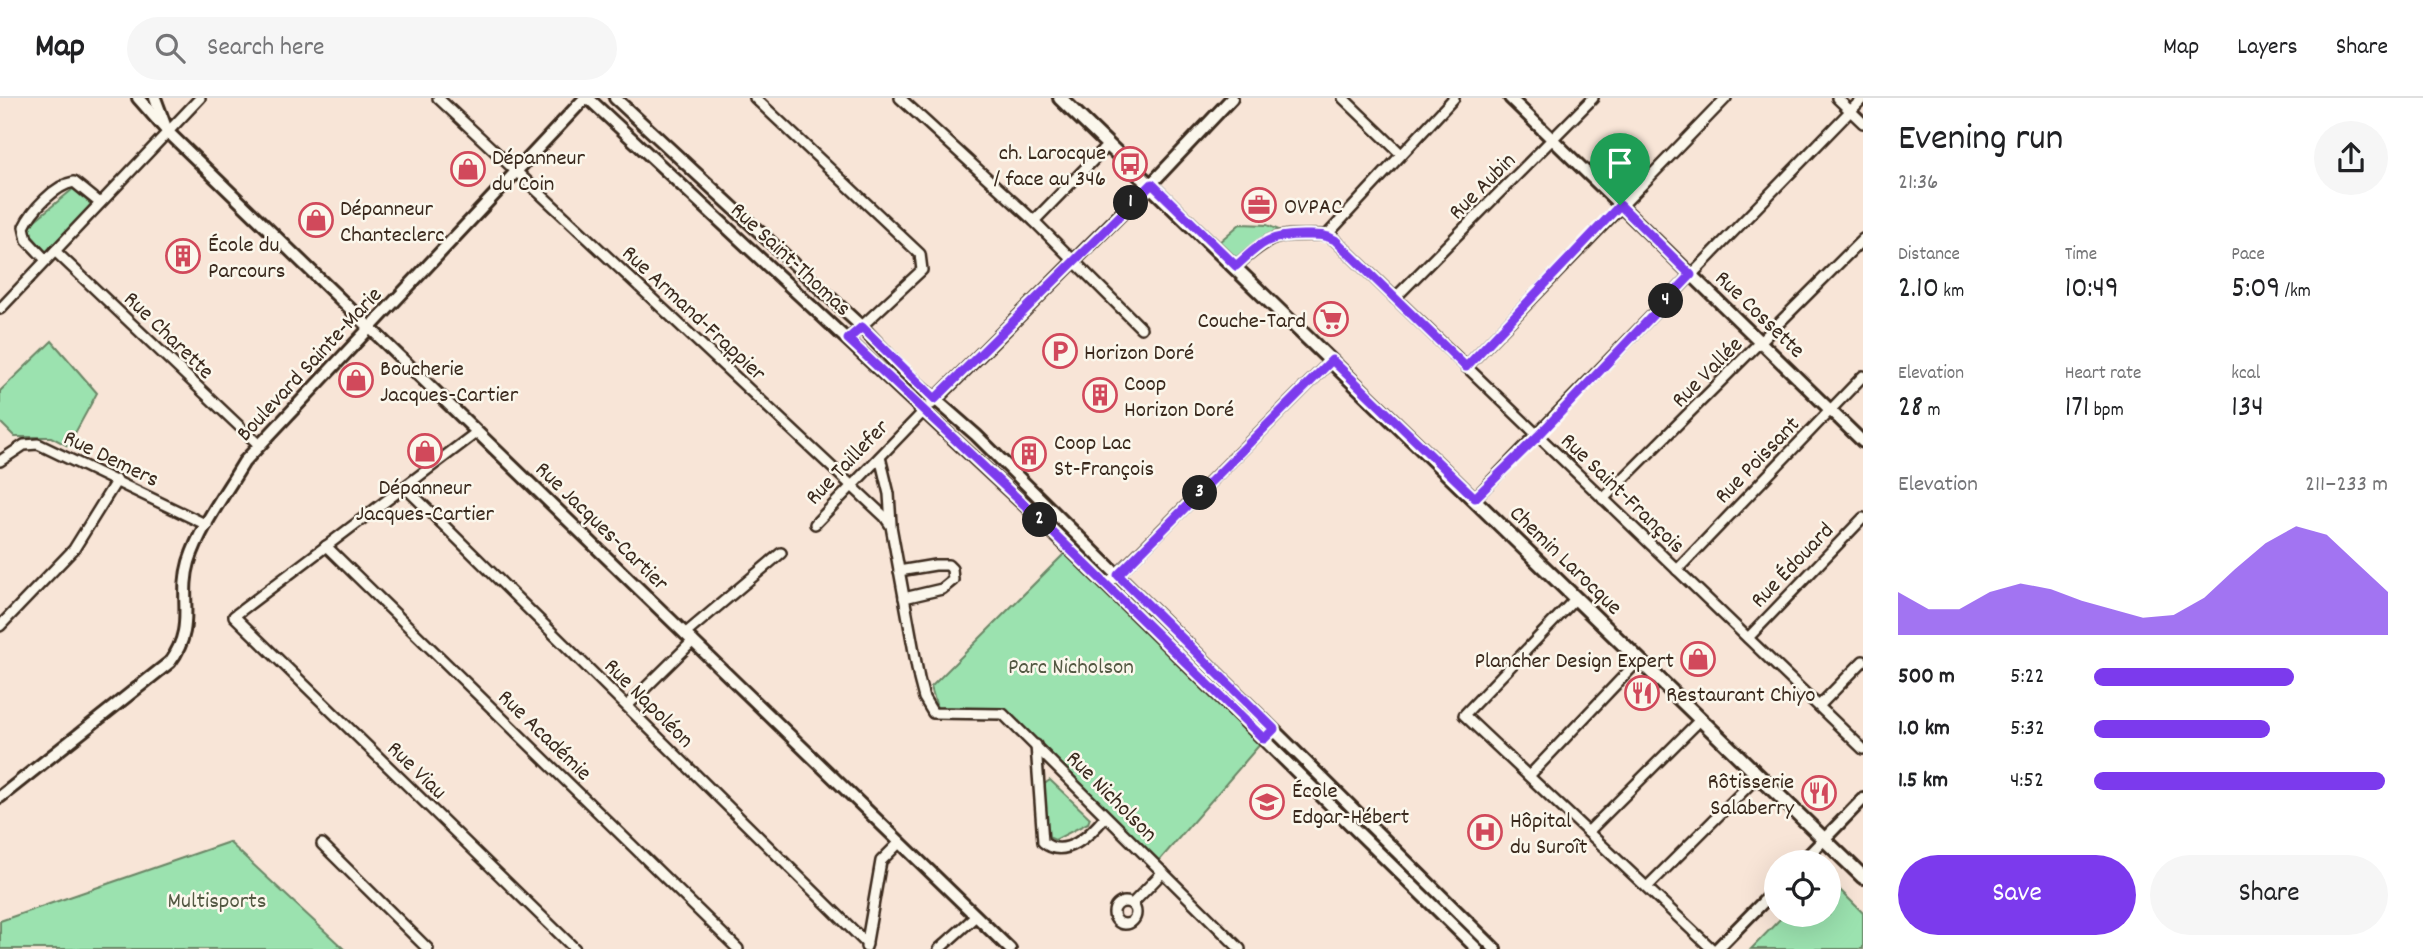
<!DOCTYPE html>
<html lang="en">
<head>
<meta charset="utf-8">
<style>
	body { margin:0; font-family:Dekko,sans-serif; background:#f6f6f6; color:#202124; height:100vh; display:flex; flex-direction:column; font-size:26px; white-space:nowrap }
	* { box-sizing:border-box; margin:0 }
	p { font-size:23px; color:#757577 }
	.icon { flex:none; width:38px; height:38px; fill:none; stroke:currentColor; stroke-width:2; stroke-linecap:round; stroke-linejoin:round }
	.map { position:relative; flex:1; overflow:hidden }
	.drawer { display:flex; flex-direction:column; background:#fff; width:560px }
	.drawer>* { flex:none }
	.fabs { position:absolute; left:1764px; top:752px; display:grid; gap:14px }
	.fabs a { display:grid; place-items:center; width:77px; height:77px; border-radius:50%; background:#fff; box-shadow:0 7px 28px #0002; font-size:35px }
	.pin { position:absolute; display:grid; place-items:center; width:60px; height:60px; color:#fff; margin:-72px -30px; border-radius:50% 50% 50% 0; rotate:-45deg; box-shadow:0 0 7px #0007 }
	.pin .icon { rotate:45deg }
	.km { position:absolute; width:35px; height:35px; margin:-18px; border-radius:50%; background:#222; color:#fff; font-size:19px; line-height:35px; text-align:center }
	.round { display:grid; place-items:center; flex:none; width:74px; height:74px; border-radius:37px; background:#f6f6f6 }
	.headline { display:flex; align-items:center; justify-content:space-between; height:119px; padding:0 35px }
	h1 { font-size:38px; font-weight:600; line-height:52px }
	.metrics { display:grid; grid-template-columns:repeat(3,1fr); gap:10px; height:119px; padding:7px 35px }
	.metrics div { display:grid; align-content:center }
	.metrics b { font-size:30px; font-weight:600 }
	.metrics small { font-size:19px; font-weight:400 }
	.metrics p { font-size:19px }
	.chart { height:196px; padding:14px 35px }
	.chart p { display:flex; justify-content:space-between }
	.chart svg { width:100%; height:126px; margin-top:7px; fill:#7c3aed; opacity:.7 }
	.action { display:flex; gap:14px; margin-top:auto; padding:14px 35px }
	.action a { flex:1; height:80px; border-radius:42px; background:#7c3aed; color:#fff; font-size:28px; font-weight:600; line-height:80px; text-align:center }
	.action a+a { background:#f6f6f6; color:#202124 }
	ul { padding:0 35px; list-style:none; font-size:23px }
	li { display:grid; grid-template-columns:112px 84px 1fr; align-items:center; height:52px }
	li i { height:18px; border-radius:9px; background:#7c3aed }
	header { display:flex; align-items:center; gap:42px; box-sizing:border-box; height:98px; padding:0 35px; background:#fff; border-bottom:2px solid #e0e0e0 }
	header strong { font-size:33px }
	nav { display:flex; gap:38px; margin-inline-start:auto; font-size:24px }
	.search { width:490px; height:63px; background:#f6f6f6; display:flex; align-items:center; gap:18px; box-sizing:border-box; padding:0 24px; border-radius:38px; color:#757577; font-size:26px }
	main { display:flex; flex:1; min-height:0 }
	.map>svg:first-child { display:block }
</style>
</head>
<body>
<header>
<strong>Map</strong>
<div class="search"><svg class="icon" aria-label="search" viewBox="0 0 24 24"><circle cx="10" cy="10" r="6"/><path d="M15 15l6 6"/></svg>Search here</div>
<nav><a>Map</a><a>Layers</a><a>Share</a></nav>
</header>
<main>
<div class="map">
<svg width="1863" height="851" viewBox="0 0 1863 851">
	<rect width="100%" height="100%" fill="#f8e5d7"/>
	<filter id="ink" filterUnits="userSpaceOnUse"><feTurbulence type="fractalNoise" baseFrequency=".0143" numOctaves="2"/><feDisplacementMap in="SourceGraphic" scale="14" xChannelSelector="R" yChannelSelector="G"/><feConvolveMatrix kernelMatrix="1 2 1 2 8 2 1 2 1" color-interpolation-filters="sRGB"/></filter>
	<g filter="url(#ink)">
		<!-- green -->
		<g fill="#9be2af" stroke="#6b8666" stroke-width="2">
			<path d="M 73,91 L 92,107 L 46,155 L 28,133 L 29,127 Z"/>
			<path d="M 1240,126 L 1267,127 L 1279,132 L 1261,141 L 1238,162 L 1219,144 Z"/>
			<path d="M 52,243 L 97,295 L 68,348 L 51,339 L 15,339 L 0,324 L 0,293 Z"/>
			<path d="M 1067,453 L 1262,644 L 1159,763 L 1005,613 L 939,617 L 931,589 Z"/>
			<path d="M 1050,682 L 1090,720 L 1088,725 L 1055,742 L 1046,738 L 1043,687 Z"/>
			<path d="M 229,744 L 344,851 L 0,851 L 0,823 Z"/>
			<path d="M 1829,781 L 1863,815 L 1863,851 L 1751,851 L 1784,817 L 1829,817 Z"/>
		</g>
		<g fill="none" stroke-linecap="round" stroke-linejoin="round">
			<!-- minor casing -->
			<g stroke="#3b2a1e" stroke-width="14">
				<g id="minor">
					<path d="M 438,0 L 885,419 L 891,428 L 919,581 L 924,600 L 933,615 L 1003,616 L 1240,851"/>
					<path d="M 755,0 L 920,156 L 922,172 L 848,241"/>
					<path d="M 900,0 L 1034,123 L 1141,230"/>
					<path d="M 1343,0 L 1400,55"/>
					<path d="M 1837,0 L 1863,25"/>
					<path d="M 1034,123 L 1109,46"/>
					<path d="M 1327,137 L 1335,142 L 1863,651"/>
					<path d="M 55,153 L 258,346"/>
					<path d="M 46,162 L 27,142 L 24,129 C 32,112 55,87 74,84 L 100,105"/>
					<path d="M 1236,168 C 1274,134 1277,137 1327,137 L 1454,0"/>
					<path d="M 1395,200 L 1593,0"/>
					<path d="M 0,211 L 200,0"/>
					<path d="M 1466,269 L 1726,0"/>
					<path d="M 477,334 L 234,518 L 575,851"/>
					<path d="M 880,359 L 889,396 L 891,426"/>
					<path d="M 0,363 L 24,347 L 38,346 L 207,427"/>
					<path d="M 405,389 L 867,846"/>
					<path d="M 1475,400 L 1863,0"/>
					<path d="M 1603,401 L 1863,141"/>
					<path d="M 815,426 L 924,313"/>
					<path d="M 326,448 L 738,851"/>
					<path d="M 1677,472 L 1863,278"/>
					<path d="M 899,473 L 935,467 L 948,467 L 952,471 L 953,482 L 942,491 L 904,500"/>
					<path d="M 1107,487 L 1332,262"/>
					<path d="M 1576,500 L 1464,617 L 1712,851"/>
					<path d="M 0,528 L 74,451 L 117,382"/>
					<path d="M 685,536 L 781,455"/>
					<path d="M 1748,540 L 1863,420"/>
					<path d="M 627,608 L 693,543"/>
					<path d="M 1819,608 L 1863,563"/>
					<path d="M 1036,647 L 1043,744 C 1065,763 1092,735 1105,719"/>
					<path d="M 1529,678 L 1640,561"/>
					<path d="M 1588,734 L 1701,621"/>
					<path d="M 322,746 L 428,851"/>
					<path d="M 1647,789 L 1759,677"/>
					<circle cx="1125" cy="815" r="11"/>
					<path d="M 1132,806 L 1163,774"/>
					<path d="M 866,849 L 881,763 L 900,744"/>
					<path d="M 939,851 L 976,818"/>
				</g>
			</g>
			<!-- tertiary casing -->
			<g stroke="#3b2a1e" stroke-width="16">
				<g id="tertiary">
					<path d="M 138,0 L 167,33 L 1010,851"/>
					<path d="M 155,0 L 165,27"/>
					<path d="M 588,0 L 1033,415 L 1477,851"/>
					<path d="M 615,0 L 862,229 L 904,274 L 976,337 L 1495,851"/>
					<path d="M 1510,0 L 1863,344"/>
					<path d="M 931,306 L 1151,86 L 1232,0"/>
					<path d="M 0,699 L 170,564 C 197,528 178,502 189,464 C 200,429 225,396 244,364 L 585,0"/>
					<path d="M 1801,765 L 1863,701"/>
					<path d="M 1717,851 L 1776,791"/>
				</g>
			</g>
			<!-- secondary casing -->
			<g stroke="#3b2a1e" stroke-width="18">
				<path id="secondary" d="M 1060,0 L 1863,779"/>
			</g>
			<!-- minor -->
			<use href="#minor" stroke="#fbf7ec" stroke-width="9"/>
			<!-- tertiary -->
			<use href="#tertiary" stroke="#fbf7ec" stroke-width="10"/>
			<!-- secondary -->
			<use href="#secondary" stroke="#fbf7ec" stroke-width="12"/>
		</g>
	</g>
	<g fill="none" stroke-linecap="round" stroke-linejoin="round" filter="url(#ink)">
		<!-- route casing -->
		<g stroke="#fff" stroke-width="14">
			<path id="route" d="M 1152,86 L 1236,168 C 1261,145 1268,137 1303,137 C 1315,137 1325,136 1335,142 L 1466,269 L 1620,107 L 1691,177 L 1538,338 L 1475,400 L 1332,262 L 1118,477 L 1274,631 L 1264,641 L 1033,415 L 848,241 L 862,229 L 935,301 Z"/>
		</g>
		<!-- route -->
		<use href="#route" stroke="#7c3aed" stroke-width="9"/>
	</g>
	<!-- icons -->
	<defs>
		<g id="bus-ring" transform="scale(1.75)"><circle r="9.5" fill="#fbf7ec" stroke="#d1495b" stroke-width="1.5"/><path d="M-5-6H5V4H4V6H2V4H-2V6H-4V4H-5ZM-3.5-4V0h7V-4ZM-3.5 1.2v1.5H-2V1.2ZM2 1.2v1.5H3.5V1.2Z" fill="#d1495b"/></g>
		<g id="shop-ring" transform="scale(1.75)"><circle r="9.5" fill="#fbf7ec" stroke="#d1495b" stroke-width="1.5"/><path d="M-5-2.5h2.3a2.7 3.5 0 0 1 5.4 0H5L5.5 6h-11ZM-1.5-2.5h3a1.5 2.3 0 0 0-3 0Z" fill="#d1495b"/></g>
		<g id="office-ring" transform="scale(1.75)"><circle r="9.5" fill="#fbf7ec" stroke="#d1495b" stroke-width="1.5"/><path d="M-6-3h4V-5.5h4V-3h4V5H-6ZM-1-4.5V-3h2v-1.5ZM-6 0V1H6V0Z" fill="#d1495b"/></g>
		<g id="building-ring" transform="scale(1.75)"><circle r="9.5" fill="#fbf7ec" stroke="#d1495b" stroke-width="1.5"/><path d="M-4-6H4V6H1V3H-1V6H-4ZM-2.5-4.3h1.7v1.8h-1.7ZM.8-4.3h1.7v1.8H.8ZM-2.5-1h1.7V.8h-1.7ZM.8-1h1.7V.8H.8Z" fill="#d1495b"/></g>
		<g id="supermarket-ring" transform="scale(1.75)"><circle r="9.5" fill="#fbf7ec" stroke="#d1495b" stroke-width="1.5"/><path d="M-6-5.5h2.5l.6 2H6L4.5 2H-2.5L-4.4-4H-6ZM-1.5 3.2a1.3 1.3 0 1 0 .1 0ZM3 3.2a1.3 1.3 0 1 0 .1 0Z" fill="#d1495b"/></g>
		<g id="parking-ring" transform="scale(1.75)"><circle r="9.5" fill="#fbf7ec" stroke="#d1495b" stroke-width="1.5"/><path d="M-3.5-5.5H1a3.5 3.5 0 0 1 0 7H-1V5.5H-3.5ZM-1-3.4V-.6H.8a1.4 1.4 0 0 0 0-2.8Z" fill="#d1495b"/></g>
		<g id="restaurant-ring" transform="scale(1.75)"><circle r="9.5" fill="#fbf7ec" stroke="#d1495b" stroke-width="1.5"/><path d="M-5-6h1v4h1v-4h1v4h1v-4h1v5L-1.5 .5V6h-2V.5L-5-1ZM5-6V6H3V1.5H1.5Q1.5-4 5-6Z" fill="#d1495b"/></g>
		<g id="school-ring" transform="scale(1.75)"><circle r="9.5" fill="#fbf7ec" stroke="#d1495b" stroke-width="1.5"/><path d="M0-5L7-2L0 1L-7-2ZM-4 1L0 2.5L4 1V4Q0 6-4 4Z" fill="#d1495b"/></g>
		<g id="hospital-ring" transform="scale(1.75)"><circle r="9.5" fill="#fbf7ec" stroke="#d1495b" stroke-width="1.5"/><path d="M-5-5h3v3.5h4V-5h3V5h-3V1.5h-4V5h-3Z" fill="#d1495b"/></g>
	</defs>
	<g fill-rule="evenodd">
		<use href="#bus-ring" x="1130" y="66"/>
		<use href="#shop-ring" x="468" y="71"/>
		<use href="#office-ring" x="1259" y="107"/>
		<use href="#shop-ring" x="316" y="122"/>
		<use href="#building-ring" x="183" y="158"/>
		<use href="#supermarket-ring" x="1331" y="221"/>
		<use href="#parking-ring" x="1060" y="253"/>
		<use href="#shop-ring" x="356" y="282"/>
		<use href="#building-ring" x="1100" y="297"/>
		<use href="#shop-ring" x="425" y="353"/>
		<use href="#building-ring" x="1029" y="356"/>
		<use href="#shop-ring" x="1698" y="561"/>
		<use href="#restaurant-ring" x="1642" y="595"/>
		<use href="#restaurant-ring" x="1819" y="695"/>
		<use href="#school-ring" x="1267" y="704"/>
		<use href="#hospital-ring" x="1485" y="734"/>
	</g>
	<g text-anchor="middle" stroke-width="5" stroke-linejoin="round" paint-order="stroke">
		<!-- poi labels -->
		<g font-size="23" fill="#3b2a1e" stroke="#fbf7ec" text-anchor="start">
			<text x="1106" y="61" text-anchor="end">ch. Larocque<tspan x="1106" dy="26">/ face au 346</tspan></text>
			<text x="492" y="66">Dépanneur<tspan x="492" dy="26">du Coin</tspan></text>
			<text x="1284" y="115">OVPAC</text>
			<text x="340" y="117">Dépanneur<tspan x="340" dy="26">Chanteclerc</tspan></text>
			<text x="208" y="153">École du<tspan x="208" dy="26">Parcours</tspan></text>
			<text x="1306" y="229" text-anchor="end">Couche-Tard</text>
			<text x="1084" y="261">Horizon Doré</text>
			<text x="380" y="277">Boucherie<tspan x="380" dy="26">Jacques-Cartier</tspan></text>
			<text x="1124" y="292">Coop<tspan x="1124" dy="26">Horizon Doré</tspan></text>
			<text x="1054" y="351">Coop Lac<tspan x="1054" dy="26">St-François</tspan></text>
			<text x="425" y="396" text-anchor="middle">Dépanneur<tspan x="425" dy="26">Jacques-Cartier</tspan></text>
			<text x="1674" y="569" text-anchor="end">Plancher Design Expert</text>
			<text x="1666" y="603">Restaurant Chiyo</text>
			<text x="1794" y="690" text-anchor="end">Rôtisserie<tspan x="1794" dy="26">Salaberry</tspan></text>
			<text x="1292" y="699">École<tspan x="1292" dy="26">Edgar-Hébert</tspan></text>
			<text x="1510" y="729">Hôpital<tspan x="1510" dy="26">du Suroît</tspan></text>
		</g>
		<!-- street labels -->
		<g font-size="23" fill="#3b2a1e" stroke="#fbf7ec">
			<text transform="translate(1481 87) rotate(-45)" y="8">Rue Aubin</text>
			<text transform="translate(792 160) rotate(43)" y="8">Rue Saint-Thomas</text>
			<text transform="translate(695 214) rotate(43)" y="8">Rue Armand-Frappier</text>
			<text transform="translate(1761 215) rotate(44)" y="8">Rue Cossette</text>
			<text transform="translate(170 236) rotate(44)" y="8">Rue Charette</text>
			<text transform="translate(308 265) rotate(-47)" y="8">Boulevard Sainte-Marie</text>
			<text transform="translate(1706 273) rotate(-45)" y="8">Rue Vallée</text>
			<text transform="translate(112 359) rotate(26)" y="8">Rue Demers</text>
			<text transform="translate(1756 361) rotate(-46)" y="8">Rue Poissant</text>
			<text transform="translate(846 363) rotate(-46)" y="8">Rue Taillefer</text>
			<text transform="translate(1624 394) rotate(44)" y="8">Rue Saint-François</text>
			<text transform="translate(603 427) rotate(44)" y="8">Rue Jacques-Cartier</text>
			<text transform="translate(1567 461) rotate(44)" y="8">Chemin Larocque</text>
			<text transform="translate(1791 466) rotate(-46)" y="8">Rue Édouard</text>
			<text transform="translate(650 604) rotate(45)" y="8">Rue Napoléon</text>
			<text transform="translate(546 636) rotate(44)" y="8">Rue Académie</text>
			<text transform="translate(418 671) rotate(44)" y="8">Rue Viau</text>
			<text transform="translate(1113 697) rotate(45)" y="8">Rue Nicholson</text>
		</g>
		<!-- park labels -->
		<g font-size="23" fill="#535842" stroke="#fbf7ec">
			<text x="1071" y="575">Parc Nicholson</text>
			<text x="217" y="809">Multisports</text>
		</g>
	</g>
</svg>
<div class="fabs">
<a><svg class="icon" aria-label="locate" viewBox="0 0 24 24"><circle cx="12" cy="12" r="6"/><path d="M12 2v4M12 18v4M2 12h4M18 12h4"/></svg></a>
</div>
<div class="pin" style="left:1620px;top:107px;background:#1e9e55"><svg class="icon" aria-label="arrive" viewBox="0 0 24 24"><path d="M6 21V4h12l-3 4 3 4H6"/></svg></div>
<b class="km" style="left:1131px;top:105px">1</b>
<b class="km" style="left:1040px;top:422px">2</b>
<b class="km" style="left:1200px;top:395px">3</b>
<b class="km" style="left:1666px;top:203px">4</b>
</div>
<section class="drawer">
<div class="headline"><div><h1>Evening run</h1><p>21:36</p></div><a class="round"><svg class="icon" aria-label="share" viewBox="0 0 24 24"><path d="M12 15V3M7 8l5-5 5 5M5 13v7h14v-7"/></svg></a></div>
<div class="metrics">
<div><p>Distance</p><b>2.10<small> km</small></b></div>
<div><p>Time</p><b>10:49</b></div>
<div><p>Pace</p><b>5:09<small> /km</small></b></div>
</div>
<div class="metrics">
<div><p>Elevation</p><b>28<small> m</small></b></div>
<div><p>Heart rate</p><b>171<small> bpm</small></b></div>
<div><p>kcal</p><b>134</b></div>
</div>
<div class="chart"><p><span>Elevation</span>211–233 m</p>
<svg viewBox="0 0 160 44" preserveAspectRatio="none"><path d="M0 44V29L10 35L20 35L30 29L40 26L50 28L60 32L70 35L80 38L90 37L100 31L110 21L120 12L130 6L140 9L150 19L160 29V44z"/></svg>
</div>
<ul>
<li><b>500 m</b>5:22<i style="width:68%"></i></li>
<li><b>1.0 km</b>5:32<i style="width:60%"></i></li>
<li><b>1.5 km</b>4:52<i style="width:99%"></i></li>
</ul>
<div class="action"><a>Save</a><a>Share</a></div>
</section>
</main>
</body>
</html>
